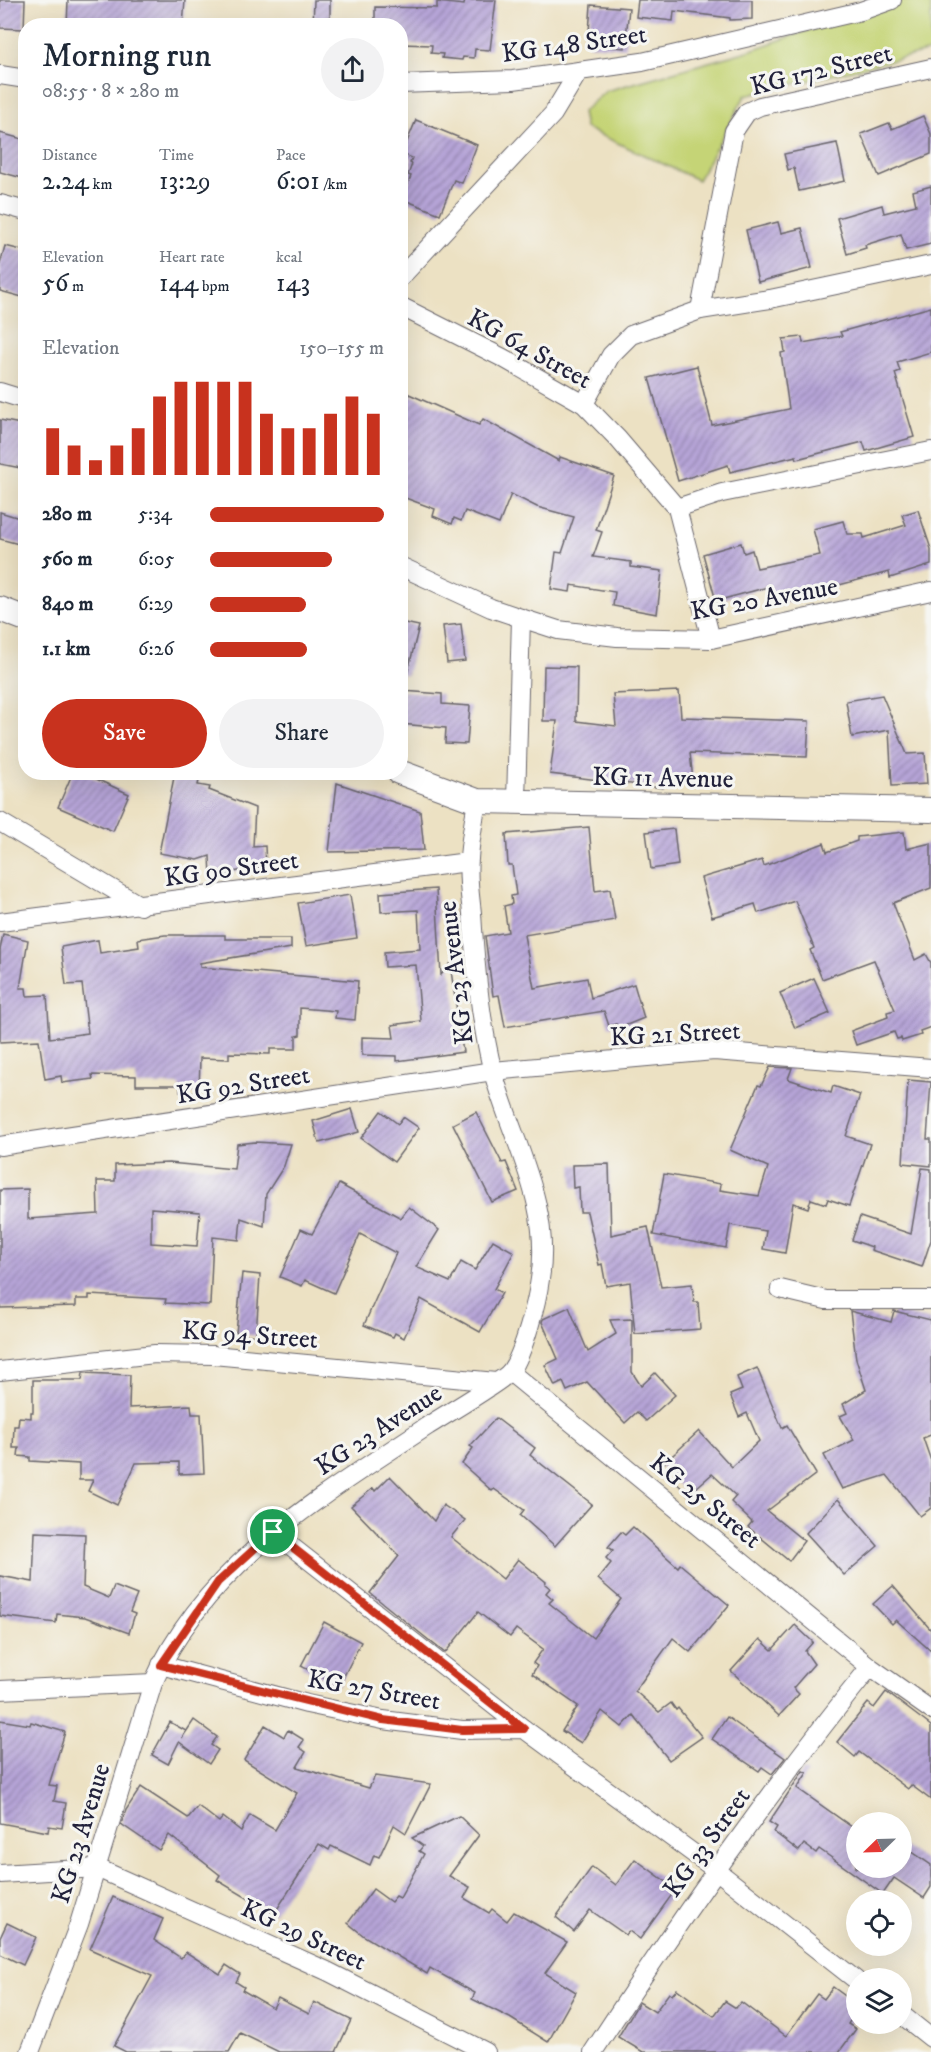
<!DOCTYPE html>
<html lang="en">
<head>
<meta charset="utf-8">
<style>
	body { margin:0; font-family:"IM FELL DW Pica",serif; background:#f2f2f3; color:#1f2937; height:100vh; display:flex; flex-direction:column; font-size:22px; white-space:nowrap }
	* { box-sizing:border-box; margin:0 }
	p { font-size:20px; color:#747a83 }
	.icon { flex:none; width:33px; height:33px; fill:none; stroke:currentColor; stroke-width:2; stroke-linecap:round; stroke-linejoin:round }
	.map { position:relative; flex:1; overflow:hidden }
	.sheet { position:absolute; left:18px; top:18px; width:390px; height:762px; display:flex; flex-direction:column; background:#fff; border-radius:24px; box-shadow:0 6px 24px #0002 }
	.sheet>* { flex:none }
	.needle { width:39px; rotate:247deg }
	.tools { position:absolute; left:846px; top:1812px; display:grid; gap:12px }
	.tools a { display:grid; place-items:center; width:66px; height:66px; border-radius:50%; background:#fff; box-shadow:0 6px 24px #0002; font-size:30px }
	.pin { position:absolute; display:grid; place-items:center; width:51px; height:51px; color:#fff; margin:-26px; border:3px solid #fff; border-radius:50%; box-shadow:0 2px 6px #0007 }
	.round { display:grid; place-items:center; flex:none; width:63px; height:63px; border-radius:32px; background:#f2f2f3 }
	.summary { display:flex; align-items:center; justify-content:space-between; height:102px; padding:0 24px }
	h1 { font-size:33px; font-weight:600; line-height:45px }
	.metrics { display:grid; grid-template-columns:repeat(3,1fr); gap:9px; height:102px; padding:6px 24px }
	.metrics div { display:grid; align-content:center }
	.metrics b { font-size:26px; font-weight:600 }
	.metrics small { font-size:16px; font-weight:400 }
	.metrics p { font-size:16px }
	.chart { height:168px; padding:12px 24px }
	.chart p { display:flex; justify-content:space-between }
	.chart svg { width:100%; height:108px; margin-top:6px; stroke:#c8321e; stroke-width:6 }
	.cta { display:flex; gap:12px; margin-top:auto; padding:12px 24px }
	.cta a { flex:1; height:69px; border-radius:36px; background:#c8321e; color:#fff; font-size:24px; font-weight:600; line-height:69px; text-align:center }
	.cta a+a { background:#f2f2f3; color:#1f2937 }
	ul { padding:0 24px; list-style:none; font-size:20px }
	li { display:grid; grid-template-columns:96px 72px 1fr; align-items:center; height:45px }
	li i { height:15px; border-radius:8px; background:#c8321e }
	.map>svg:first-child { display:block }
</style>
</head>
<body>
<div class="map">
<svg width="931" height="2052" viewBox="0 0 931 2052">
	<defs>
		<pattern id="building-hatch" width="6" height="6" patternUnits="userSpaceOnUse" patternTransform="scale(1.5)"><rect width="6" height="6" fill="#b6a4d7"/><path d="M-1 1l2-2M0 6l6-6M5 7l2-2" fill="none" stroke="#9485b0"/></pattern>
	</defs>
	<rect width="100%" height="100%" fill="#f6f6f2"/>
	<filter id="ink" filterUnits="userSpaceOnUse"><feTurbulence type="fractalNoise" baseFrequency=".0167" numOctaves="2"/><feDisplacementMap in="SourceGraphic" scale="12" xChannelSelector="R" yChannelSelector="G"/><feConvolveMatrix kernelMatrix="1 2 1 2 8 2 1 2 1" color-interpolation-filters="sRGB"/></filter>
	<filter id="wash" filterUnits="userSpaceOnUse"><feTurbulence type="fractalNoise" baseFrequency=".008" numOctaves="4" result="noise"/><feDisplacementMap in="SourceGraphic" scale="24" xChannelSelector="R" yChannelSelector="G"/><feGaussianBlur stdDeviation="1.35" result="paint"/><feColorMatrix in="noise" values="0 0 0 0 0 0 0 0 0 0 0 0 0 0 0 0 0 1.4 0 .05"/><feComposite in="paint" operator="in"/></filter>
	<g filter="url(#wash)">
		<rect width="100%" height="100%" fill="#ece1c3"/>
		<!-- green -->
		<path fill="#c5d476" stroke="#747b58" stroke-width="1.5" d="M 897,0 L 931,0 L 931,51 L 745,96 L 698,180 L 585,128 L 582,112 L 606,91 L 748,51 Z"/>
		<g id="blocks">
			<!-- building -->
			<g fill="url(#building-hatch)" fill-rule="evenodd">
				<path d="M 0,0 L 25,0 L 24,29 L 0,28 Z"/>
				<path d="M 68,0 L 185,0 L 183,26 L 67,26 Z"/>
				<path d="M 314,0 L 330,0 L 330,26 L 313,26 Z"/>
				<path d="M 465,0 L 496,0 L 490,50 L 475,49 L 474,58 L 463,57 L 462,60 L 442,58 L 443,54 L 431,53 L 432,45 L 400,44 L 400,26 L 375,26 L 375,7 L 437,8 L 437,2 L 464,5 Z"/>
				<path d="M 638,0 L 752,0 L 752,19 L 730,20 L 730,18 L 674,11 L 673,21 L 636,17 Z"/>
				<path d="M 591,5 L 629,8 L 625,48 L 588,45 Z"/>
				<path d="M 923,116 L 931,134 L 931,154 L 879,176 L 861,134 L 889,123 L 892,129 Z"/>
				<path d="M 416,120 L 477,145 L 462,183 L 454,180 L 440,214 L 402,199 L 411,176 L 408,175 L 412,164 L 410,163 L 412,158 L 402,154 Z"/>
				<path d="M 0,133 L 26,140 L 26,179 L 0,172 Z"/>
				<path d="M 837,143 L 845,181 L 799,191 L 794,168 L 788,170 L 784,154 Z"/>
				<path d="M 931,186 L 931,244 L 906,250 L 901,234 L 865,245 L 866,248 L 847,254 L 837,218 L 882,205 L 884,213 L 916,205 L 913,191 Z"/>
				<path d="M 778,222 L 781,233 L 802,228 L 812,268 L 758,282 L 746,230 Z"/>
				<path d="M 5,246 L 26,251 L 26,298 L 0,291 L 0,264 Z"/>
				<path d="M 931,307 L 931,352 L 897,362 L 900,371 L 895,373 L 914,437 L 866,451 L 863,442 L 797,459 L 796,456 L 730,472 L 728,465 L 678,481 L 649,378 L 697,366 L 712,425 L 789,409 L 781,353 L 785,352 L 783,339 L 802,337 L 803,343 L 842,336 L 840,332 Z"/>
				<path d="M 400,390 L 479,425 L 483,419 L 559,461 L 560,457 L 614,476 L 596,530 L 602,532 L 593,557 L 631,562 L 631,567 L 662,571 L 657,614 L 613,606 L 615,592 L 571,585 L 570,592 L 551,589 L 556,552 L 562,553 L 574,517 L 537,507 L 511,494 L 499,524 L 465,511 L 461,521 L 454,518 L 452,524 L 433,516 L 435,509 L 400,496 Z"/>
				<path d="M 0,420 L 26,425 L 26,469 L 0,464 Z"/>
				<path d="M 918,510 L 931,549 L 931,565 L 890,578 L 889,572 L 816,591 L 817,596 L 772,605 L 768,587 L 716,601 L 703,554 L 741,543 L 744,553 L 752,550 L 757,568 L 820,555 L 813,529 L 843,521 L 847,534 L 863,534 L 864,538 L 906,525 L 902,515 Z"/>
				<path d="M 0,512 L 26,520 L 26,546 L 0,539 Z"/>
				<path d="M 400,622 L 419,626 L 407,675 L 400,674 Z"/>
				<path d="M 461,624 L 465,661 L 447,663 L 443,626 Z"/>
				<path d="M 544,666 L 577,667 L 576,721 L 616,726 L 613,694 L 679,691 L 681,717 L 809,721 L 807,757 L 690,753 L 693,780 L 663,783 L 663,788 L 550,774 L 557,721 L 543,721 Z"/>
				<path d="M 403,691 L 442,694 L 442,704 L 470,706 L 467,744 L 445,743 L 446,728 L 400,724 Z"/>
				<path d="M 882,695 L 907,754 L 925,753 L 927,784 L 892,786 L 889,730 L 852,737 L 846,701 Z"/>
				<path d="M 73,772 L 81,772 L 129,794 L 113,831 L 58,807 Z"/>
				<path d="M 175,772 L 201,772 L 198,785 L 210,787 L 209,790 L 255,808 L 253,847 L 265,846 L 266,866 L 211,876 L 210,856 L 198,860 L 159,853 Z"/>
				<path d="M 337,783 L 420,811 L 424,850 L 329,852 Z"/>
				<path d="M 589,827 L 595,891 L 610,889 L 615,920 L 524,935 L 534,988 L 587,978 L 591,998 L 634,984 L 644,1018 L 617,1029 L 616,1024 L 609,1026 L 604,1011 L 505,1027 L 499,995 L 493,996 L 485,936 L 508,932 L 504,906 L 512,904 L 511,896 L 516,895 L 512,865 L 508,865 L 506,834 Z"/>
				<path d="M 674,829 L 678,865 L 651,869 L 646,832 Z"/>
				<path d="M 904,832 L 906,849 L 931,843 L 931,888 L 893,903 L 915,960 L 926,954 L 931,963 L 931,1027 L 920,1031 L 921,1035 L 902,1041 L 901,1038 L 897,1039 L 894,1032 L 856,1045 L 851,1031 L 888,1017 L 887,1012 L 895,1010 L 874,960 L 822,979 L 810,950 L 814,948 L 795,901 L 758,913 L 755,904 L 712,917 L 701,878 L 762,860 L 764,866 L 824,843 L 827,852 L 857,841 L 857,837 Z"/>
				<path d="M 436,889 L 441,975 L 450,964 L 463,1052 L 397,1061 L 397,1056 L 362,1055 L 362,1037 L 394,1038 L 392,1025 L 421,1021 L 416,965 L 385,967 L 384,952 L 420,949 L 418,910 L 381,912 L 380,893 Z"/>
				<path d="M 350,895 L 357,938 L 306,946 L 298,903 Z"/>
				<path d="M 3,934 L 28,940 L 20,988 L 26,988 L 27,996 L 47,995 L 50,1038 L 88,1033 L 82,984 L 66,985 L 61,947 L 98,940 L 100,953 L 139,947 L 138,939 L 165,935 L 225,935 L 225,939 L 291,939 L 291,948 L 200,963 L 200,967 L 358,981 L 355,1020 L 335,1018 L 336,1011 L 300,1008 L 300,1035 L 296,1036 L 296,1049 L 270,1049 L 270,1054 L 229,1053 L 229,1059 L 200,1058 L 199,1093 L 180,1092 L 180,1085 L 136,1085 L 136,1076 L 92,1075 L 93,1079 L 62,1083 L 61,1076 L 45,1079 L 39,1040 L 0,1042 L 0,950 Z"/>
				<path d="M 814,978 L 830,1013 L 795,1028 L 780,993 Z"/>
				<path d="M 770,1067 L 792,1068 L 788,1079 L 831,1093 L 833,1086 L 860,1095 L 846,1136 L 870,1144 L 849,1206 L 828,1199 L 826,1204 L 811,1199 L 808,1208 L 793,1203 L 785,1253 L 763,1249 L 766,1231 L 730,1225 L 726,1248 L 653,1235 L 664,1174 L 721,1184 L 720,1190 L 759,1196 L 768,1167 L 730,1150 L 758,1085 L 761,1086 Z"/>
				<path d="M 908,1080 L 931,1082 L 927,1139 L 931,1139 L 931,1166 L 903,1163 Z"/>
				<path d="M 352,1109 L 359,1132 L 319,1143 L 313,1121 Z"/>
				<path d="M 381,1111 L 398,1124 L 403,1117 L 419,1128 L 394,1162 L 361,1138 Z"/>
				<path d="M 476,1112 L 502,1163 L 506,1162 L 518,1191 L 492,1202 L 453,1124 Z"/>
				<path d="M 255,1142 L 291,1144 L 284,1166 L 266,1194 L 264,1226 L 241,1218 L 239,1240 L 213,1237 L 210,1305 L 165,1303 L 166,1299 L 89,1295 L 89,1299 L 76,1299 L 76,1306 L 0,1308 L 0,1190 L 28,1189 L 28,1219 L 98,1214 L 97,1181 L 115,1181 L 115,1165 L 169,1163 L 234,1169 L 237,1144 ZM 151,1208 L 200,1212 L 197,1246 L 151,1243 Z"/>
				<path d="M 609,1164 L 611,1235 L 648,1227 L 661,1287 L 692,1284 L 694,1302 L 698,1302 L 700,1329 L 635,1334 L 630,1282 L 606,1286 L 602,1264 L 599,1265 L 587,1212 L 580,1212 L 579,1187 L 573,1188 L 572,1165 Z"/>
				<path d="M 922,1168 L 931,1169 L 931,1240 L 922,1267 L 871,1250 L 872,1247 L 852,1240 L 860,1217 L 911,1234 Z"/>
				<path d="M 339,1184 L 401,1218 L 409,1207 L 439,1230 L 416,1267 L 450,1282 L 461,1262 L 475,1270 L 493,1240 L 514,1252 L 494,1289 L 502,1293 L 480,1332 L 421,1299 L 404,1338 L 395,1333 L 393,1337 L 364,1325 L 396,1253 L 360,1234 L 334,1293 L 305,1280 L 302,1286 L 280,1277 L 301,1229 L 312,1234 Z"/>
				<path d="M 242,1273 L 260,1275 L 256,1336 L 236,1333 Z"/>
				<path d="M 569,1307 L 588,1352 L 616,1334 L 610,1320 L 632,1319 L 632,1372 L 641,1386 L 655,1373 L 675,1395 L 646,1421 L 637,1412 L 625,1423 L 587,1382 L 567,1391 L 563,1382 L 555,1386 L 545,1365 L 558,1359 L 542,1322 L 543,1319 Z"/>
				<path d="M 850,1311 L 891,1322 L 894,1311 L 931,1320 L 931,1435 L 923,1438 L 931,1461 L 931,1508 L 920,1516 L 887,1475 L 842,1489 L 824,1455 L 854,1440 L 840,1416 L 847,1413 L 843,1404 L 866,1390 L 856,1359 Z"/>
				<path d="M 757,1368 L 782,1428 L 787,1425 L 816,1474 L 767,1511 L 804,1541 L 789,1561 L 748,1527 L 752,1522 L 731,1502 L 736,1496 L 712,1474 L 688,1495 L 661,1466 L 699,1431 L 732,1467 L 759,1441 L 747,1413 L 739,1417 L 730,1395 L 742,1390 L 737,1377 Z"/>
				<path d="M 83,1373 L 130,1375 L 129,1408 L 191,1405 L 192,1414 L 201,1414 L 204,1473 L 179,1474 L 179,1462 L 136,1463 L 117,1505 L 88,1491 L 93,1480 L 79,1480 L 79,1464 L 30,1461 L 30,1457 L 18,1456 L 19,1448 L 13,1448 L 14,1426 L 18,1426 L 19,1417 L 31,1418 L 31,1412 L 33,1412 L 33,1380 L 82,1380 Z"/>
				<path d="M 496,1418 L 535,1448 L 530,1455 L 592,1504 L 555,1546 L 520,1515 L 524,1510 L 494,1489 L 492,1491 L 462,1464 L 473,1448 L 470,1446 Z"/>
				<path d="M 390,1476 L 434,1521 L 443,1505 L 465,1520 L 451,1537 L 503,1579 L 518,1559 L 546,1582 L 545,1584 L 550,1588 L 546,1593 L 553,1599 L 549,1603 L 593,1638 L 621,1599 L 598,1579 L 611,1563 L 606,1558 L 613,1550 L 608,1547 L 621,1532 L 625,1535 L 633,1527 L 678,1567 L 680,1564 L 729,1605 L 690,1652 L 673,1638 L 635,1691 L 659,1712 L 671,1703 L 676,1710 L 678,1708 L 702,1737 L 669,1760 L 633,1715 L 622,1727 L 602,1711 L 581,1743 L 562,1731 L 578,1706 L 532,1674 L 537,1666 L 533,1663 L 543,1649 L 516,1629 L 510,1637 L 478,1612 L 445,1653 L 370,1593 L 399,1556 L 351,1506 L 373,1488 L 375,1491 Z"/>
				<path d="M 838,1499 L 878,1546 L 844,1575 L 806,1533 Z"/>
				<path d="M 35,1532 L 85,1534 L 83,1587 L 109,1598 L 114,1586 L 137,1595 L 130,1612 L 135,1614 L 129,1633 L 85,1617 L 57,1614 L 56,1623 L 0,1616 L 0,1576 L 33,1582 Z"/>
				<path d="M 893,1586 L 931,1630 L 931,1651 L 896,1620 L 892,1624 L 873,1604 Z"/>
				<path d="M 324,1622 L 361,1642 L 339,1686 L 301,1666 Z"/>
				<path d="M 795,1625 L 813,1642 L 805,1651 L 814,1664 L 793,1688 L 799,1694 L 779,1716 L 731,1671 L 760,1639 L 772,1650 Z"/>
				<path d="M 886,1692 L 931,1726 L 931,1800 L 911,1785 L 908,1789 L 859,1752 L 855,1757 L 837,1742 L 868,1703 L 874,1708 Z"/>
				<path d="M 727,1717 L 785,1758 L 772,1774 L 762,1767 L 759,1771 L 712,1739 Z"/>
				<path d="M 0,1720 L 30,1725 L 31,1722 L 65,1732 L 49,1785 L 57,1786 L 54,1801 L 66,1803 L 62,1828 L 49,1826 L 48,1832 L 0,1823 Z"/>
				<path d="M 194,1720 L 217,1737 L 211,1745 L 218,1750 L 209,1764 L 179,1742 L 168,1764 L 152,1755 L 170,1722 L 186,1731 L 182,1738 Z"/>
				<path d="M 265,1725 L 284,1737 L 288,1730 L 304,1740 L 299,1747 L 306,1752 L 297,1767 L 369,1788 L 375,1776 L 431,1784 L 406,1833 L 394,1825 L 379,1857 L 374,1855 L 370,1865 L 331,1846 L 329,1850 L 319,1844 L 274,1914 L 217,1880 L 220,1875 L 169,1835 L 159,1850 L 121,1824 L 126,1810 L 141,1787 L 188,1818 L 198,1806 L 219,1822 L 223,1817 L 241,1831 L 250,1815 L 275,1830 L 297,1793 L 244,1760 Z"/>
				<path d="M 803,1771 L 807,1773 L 797,1788 L 856,1830 L 856,1868 L 902,1868 L 902,1845 L 931,1865 L 931,1887 L 924,1898 L 894,1878 L 883,1894 L 819,1849 L 816,1853 L 804,1844 L 799,1851 L 774,1832 L 777,1827 L 769,1822 Z"/>
				<path d="M 459,1816 L 479,1835 L 449,1876 L 470,1887 L 464,1898 L 489,1913 L 492,1909 L 507,1921 L 514,1912 L 567,1942 L 545,1973 L 576,1992 L 548,2042 L 510,2018 L 472,1999 L 475,1993 L 430,1968 L 427,1974 L 364,1936 L 348,1923 L 373,1889 L 391,1902 L 396,1896 L 400,1898 L 424,1854 L 419,1851 L 423,1846 L 412,1838 Z"/>
				<path d="M 635,1859 L 676,1889 L 640,1939 L 629,1931 L 626,1935 L 590,1910 L 574,1932 L 556,1917 L 592,1867 L 616,1885 Z"/>
				<path d="M 113,1897 L 163,1919 L 154,1940 L 181,1958 L 186,1952 L 220,1974 L 226,1965 L 240,1974 L 236,1982 L 244,1987 L 242,1990 L 273,2008 L 278,1998 L 309,2014 L 314,2002 L 351,2020 L 336,2052 L 279,2052 L 240,2033 L 229,2052 L 126,2052 L 114,2046 L 152,1976 L 90,1949 Z"/>
				<path d="M 7,1923 L 36,1937 L 23,1965 L 0,1954 L 0,1938 Z"/>
				<path d="M 833,1987 L 856,2004 L 856,2012 L 848,2024 L 856,2029 L 839,2052 L 643,2052 L 618,2037 L 639,2002 L 655,2012 L 669,1993 L 672,1995 L 677,1989 L 714,2016 L 725,2001 L 736,2008 L 741,2002 L 786,2036 L 817,1994 L 824,1999 Z"/>
			</g>
		</g>
	</g>
	<g filter="url(#ink)">
		<use href="#blocks" fill-opacity="0" stroke="#69656b" stroke-width="1.5"/>
		<g fill="none" stroke-linecap="round" stroke-linejoin="round">
			<!-- minor casing -->
			<g stroke="#69656b" stroke-width="20">
				<g id="minor">
					<path d="M 0,75 L 26,79"/>
					<path d="M 400,84 L 513,80 L 579,71 L 642,62 L 861,11 L 892,0"/>
					<path d="M 0,204 L 26,211"/>
					<path d="M 400,278 L 553,114 L 579,71"/>
					<path d="M 400,306 L 503,358 L 584,404 L 618,439 L 677,508 L 711,639"/>
					<path d="M 700,310 L 734,131 L 747,112 L 760,106 L 931,68"/>
					<path d="M 0,392 L 26,400"/>
					<path d="M 584,404 L 611,355 L 631,335 L 700,310 L 770,299 L 931,265"/>
					<path d="M 677,508 L 722,493 L 931,451"/>
					<path d="M 400,566 L 491,608 L 521,618 L 558,630 L 617,637 L 711,639 L 931,591"/>
					<path d="M 516,801 L 521,618"/>
					<path d="M 0,822 L 141,906"/>
					<path d="M 0,922 L 468,862"/>
					<path d="M 0,1146 L 493,1071 L 714,1051 L 931,1068"/>
					<path d="M 780,1289 L 826,1300 L 931,1300"/>
					<path d="M 0,1371 L 155,1354 L 213,1355 L 496,1382"/>
					<path d="M 510,1372 L 870,1667 L 931,1710"/>
					<path d="M 273,1532 L 524,1729"/>
					<path d="M 161,1665 L 307,1704 L 383,1720 L 462,1730 L 524,1729 L 716,1870 L 856,1980"/>
					<path d="M 0,1690 L 153,1683"/>
					<path d="M 0,1874 L 97,1868 L 327,1971 L 486,2052"/>
					<path d="M 902,2015 L 931,2038"/>
					<path d="M 30,2052 L 79,1924 L 153,1683 C 206,1563 321,1497 426,1427 C 441,1417 503,1381 511,1371 C 524,1352 537,1302 540,1279 C 552,1204 512,1141 493,1072 C 480,1021 475,965 472,913 C 470,895 467,876 469,859 C 470,840 474,820 477,801"/>
					<path d="M 593,2052 C 679,1920 770,1790 870,1667"/>
				</g>
			</g>
			<!-- secondary casing -->
			<g stroke="#69656b" stroke-width="26">
				<g id="secondary">
					<path d="M 0,609 L 26,619"/>
					<path d="M 399,772 L 477,801 L 931,810"/>
				</g>
			</g>
			<!-- minor -->
			<use href="#minor" stroke="#fff" stroke-width="18"/>
			<!-- secondary -->
			<use href="#secondary" stroke="#fff" stroke-width="24"/>
		</g>
	</g>
	<g fill="none" stroke-linecap="round" stroke-linejoin="round" filter="url(#ink)">
		<!-- route casing -->
		<g stroke="#fff" stroke-width="12">
			<path id="route" d="M 273,1532 L 524,1729 L 462,1730 L 383,1720 L 161,1665 L 218,1582 Z"/>
		</g>
		<!-- route -->
		<use href="#route" stroke="#c8321e" stroke-width="8"/>
	</g>
	<g text-anchor="middle" stroke-width="6" stroke-linejoin="round" paint-order="stroke">
		<!-- street labels -->
		<g font-size="26" fill="#22223b" stroke="#f6f6f2">
			<text transform="translate(574 43) rotate(-8)" y="9">KG 148 Street</text>
			<text transform="translate(821 69) rotate(-14)" y="9">KG 172 Street</text>
			<text transform="translate(530 348) rotate(29)" y="9">KG 64 Street</text>
			<text transform="translate(764 598) rotate(-10)" y="9">KG 20 Avenue</text>
			<text transform="translate(663 777) rotate(1)" y="9">KG 11 Avenue</text>
			<text transform="translate(231 868) rotate(-8)" y="9">KG 90 Street</text>
			<text transform="translate(455 973) rotate(-97)" y="9">KG 23 Avenue</text>
			<text transform="translate(675 1033) rotate(-3)" y="9">KG 21 Street</text>
			<text transform="translate(243 1084) rotate(-9)" y="9">KG 92 Street</text>
			<text transform="translate(250 1334) rotate(4)" y="9">KG 94 Street</text>
			<text transform="translate(378 1429) rotate(-33)" y="9">KG 23 Avenue</text>
			<text transform="translate(706 1500) rotate(39)" y="9">KG 25 Street</text>
			<text transform="translate(374 1689) rotate(10)" y="9">KG 27 Street</text>
			<text transform="translate(80 1833) rotate(-73)" y="9">KG 23 Avenue</text>
			<text transform="translate(706 1842) rotate(-54)" y="9">KG 33 Street</text>
			<text transform="translate(304 1934) rotate(25)" y="9">KG 29 Street</text>
		</g>
	</g>
</svg>
<div class="tools">
<a><svg class="needle" viewBox="-14 -14 28 28"><path d="M0-13l5 13h-10z" fill="#e53935"/><path d="M0 13l5-13h-10z" fill="#747a83"/></svg></a>
<a><svg class="icon" aria-label="locate" viewBox="0 0 24 24"><circle cx="12" cy="12" r="6"/><path d="M12 2v4M12 18v4M2 12h4M18 12h4"/></svg></a>
<a><svg class="icon" aria-label="layers" viewBox="0 0 24 24"><path d="M12 4l9 5-9 5-9-5zM3 14l9 5 9-5"/></svg></a>
</div>
<div class="pin" style="left:273px;top:1532px;background:#1e9e55"><svg class="icon" aria-label="arrive" viewBox="0 0 24 24"><path d="M6 21V4h12l-3 4 3 4H6"/></svg></div>
<section class="sheet">
<div class="summary"><div><h1>Morning run</h1><p>08:55 · 8 × 280 m</p></div><a class="round"><svg class="icon" aria-label="share" viewBox="0 0 24 24"><path d="M12 15V3M7 8l5-5 5 5M5 13v7h14v-7"/></svg></a></div>
<div class="metrics">
<div><p>Distance</p><b>2.24<small> km</small></b></div>
<div><p>Time</p><b>13:29</b></div>
<div><p>Pace</p><b>6:01<small> /km</small></b></div>
</div>
<div class="metrics">
<div><p>Elevation</p><b>56<small> m</small></b></div>
<div><p>Heart rate</p><b>144<small> bpm</small></b></div>
<div><p>kcal</p><b>143</b></div>
</div>
<div class="chart"><p><span>Elevation</span>150–155 m</p>
<svg viewBox="0 0 160 44" preserveAspectRatio="none"><path d="M5 44V25M15 44V32M25 44V38M35 44V32M45 44V25M55 44V12M65 44V6M75 44V6M85 44V6M95 44V6M105 44V19M115 44V25M125 44V25M135 44V19M145 44V12M155 44V19"/></svg>
</div>
<ul>
<li><b>280 m</b>5:34<i style="width:100%"></i></li>
<li><b>560 m</b>6:05<i style="width:70%"></i></li>
<li><b>840 m</b>6:29<i style="width:55%"></i></li>
<li><b>1.1 km</b>6:26<i style="width:56%"></i></li>
</ul>
<div class="cta"><a>Save</a><a>Share</a></div>
</section>
</div>
</body>
</html>
